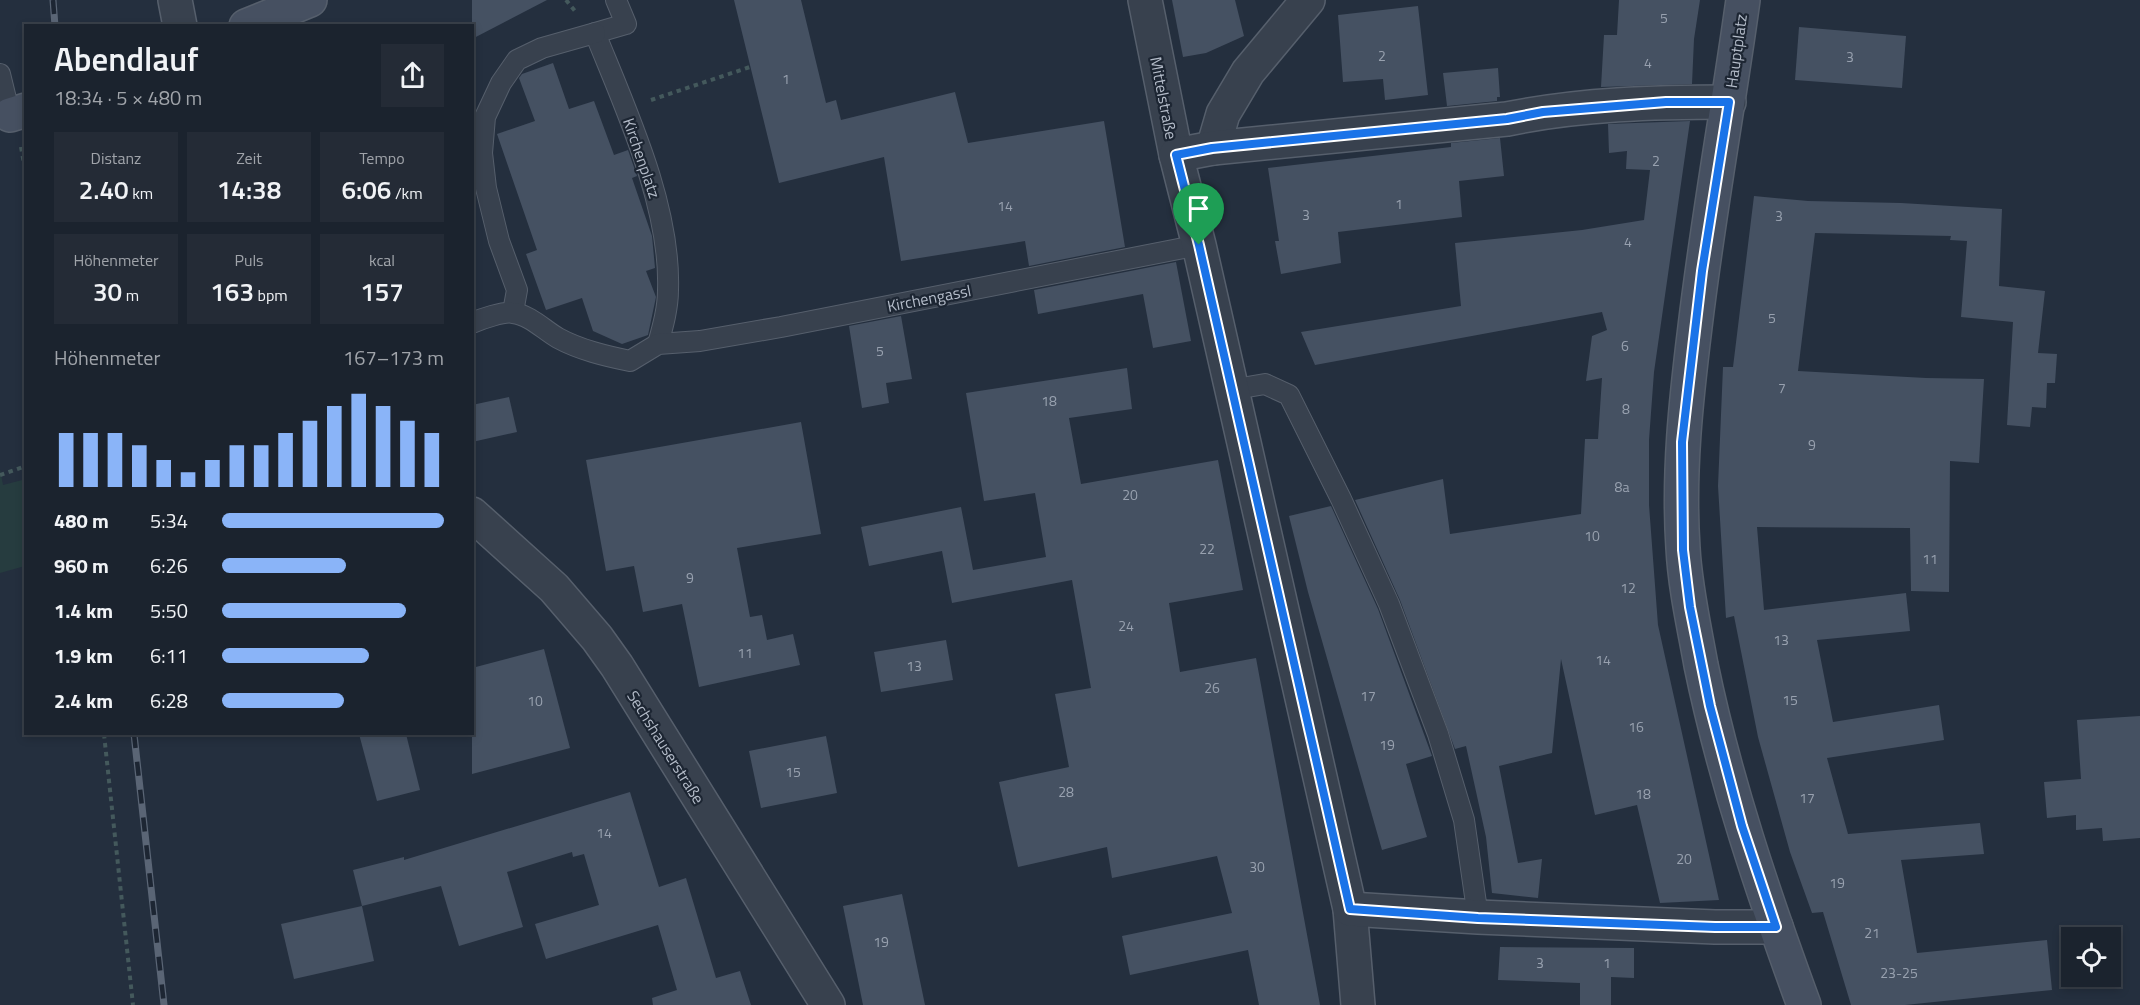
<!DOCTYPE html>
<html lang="de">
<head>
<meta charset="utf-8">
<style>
	body { margin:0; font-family:"Titillium Web",sans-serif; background:#242b36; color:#f1f3f6; height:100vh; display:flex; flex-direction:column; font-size:22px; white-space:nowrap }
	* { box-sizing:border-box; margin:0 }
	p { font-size:20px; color:#a0a4aa }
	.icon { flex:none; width:33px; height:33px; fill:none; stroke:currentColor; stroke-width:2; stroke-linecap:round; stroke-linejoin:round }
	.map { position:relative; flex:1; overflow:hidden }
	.details { position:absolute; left:24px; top:24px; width:450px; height:711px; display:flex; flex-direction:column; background:#1b232e; border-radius:0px; box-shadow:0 3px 9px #0003,0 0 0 2px #39404a }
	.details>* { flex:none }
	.fabs { position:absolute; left:2061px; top:927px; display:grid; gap:12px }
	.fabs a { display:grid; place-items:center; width:60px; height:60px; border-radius:0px; background:#1b232e; box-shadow:0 3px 9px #0003,0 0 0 2px #39404a; font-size:30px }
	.pin { position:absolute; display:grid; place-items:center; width:51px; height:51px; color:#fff; margin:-62px -26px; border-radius:50% 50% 50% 0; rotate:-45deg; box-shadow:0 0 6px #0007 }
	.pin .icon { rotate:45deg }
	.round { display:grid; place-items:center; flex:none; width:63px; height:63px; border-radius:0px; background:#242b36 }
	.headline { display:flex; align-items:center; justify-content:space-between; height:102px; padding:0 30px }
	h1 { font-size:33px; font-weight:600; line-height:45px }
	.figures { display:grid; grid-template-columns:repeat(3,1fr); gap:9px; height:102px; padding:6px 30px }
	.figures div { display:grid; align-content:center; border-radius:0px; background:#242b36; text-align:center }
	.figures b { font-size:26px; font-weight:600 }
	.figures small { font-size:16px; font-weight:400 }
	.figures p { font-size:16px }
	.chart { height:168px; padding:12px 30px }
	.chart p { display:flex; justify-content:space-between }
	.chart svg { width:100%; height:108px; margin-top:6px; stroke:#8ab4f8; stroke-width:6 }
	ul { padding:0 30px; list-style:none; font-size:20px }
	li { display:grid; grid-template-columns:96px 72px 1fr; align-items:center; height:45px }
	li i { height:15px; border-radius:8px; background:#8ab4f8 }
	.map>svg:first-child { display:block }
</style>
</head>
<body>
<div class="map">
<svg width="2140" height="1005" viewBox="0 0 2140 1005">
	<rect width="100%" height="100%" fill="#242f3e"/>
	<!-- green -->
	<path fill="#263c3f" d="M 0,469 L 3,485 L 26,479 L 25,566 L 0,573 Z"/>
	<!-- building -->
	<g fill="#455162">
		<path d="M 472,0 L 547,0 L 472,39 Z"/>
		<path d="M 734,0 L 801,0 L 826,103 L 836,100 L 841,120 L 955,92 L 968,143 L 1104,121 L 1125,247 L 1029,266 L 1025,241 L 901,261 L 884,157 L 779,183 Z"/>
		<path d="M 1172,0 L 1235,0 L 1244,36 L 1206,53 L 1183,57 Z"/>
		<path d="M 1619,0 L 1700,0 L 1694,39 L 1692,84 L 1601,87 L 1604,35 L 1617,35 Z"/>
		<path d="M 1418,6 L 1428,95 L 1385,100 L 1383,79 L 1343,82 L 1338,15 Z"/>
		<path d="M 1799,27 L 1906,36 L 1902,88 L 1795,80 Z"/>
		<path d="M 553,63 L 569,109 L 594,101 L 614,155 L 628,150 L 637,176 L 632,178 L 652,236 L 655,268 L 646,271 L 656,297 L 648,335 L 622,344 L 593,331 L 582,298 L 546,310 L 526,254 L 537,250 L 497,134 L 535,121 L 519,78 L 522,74 Z"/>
		<path d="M 1498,68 L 1500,97 L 1497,97 L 1497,101 L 1447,106 L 1443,73 Z"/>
		<path d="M 1690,121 L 1654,372 L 1649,440 L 1649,505 L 1658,625 L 1719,900 L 1660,903 L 1637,805 L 1595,815 L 1561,659 L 1552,753 L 1499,766 L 1518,863 L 1542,859 L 1538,898 L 1492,893 L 1486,837 L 1466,746 L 1455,749 L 1400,600 L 1355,500 L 1443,479 L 1450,534 L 1581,514 L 1585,439 L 1598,439 L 1602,378 L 1586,381 L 1592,336 L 1607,330 L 1602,312 L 1315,365 L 1301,332 L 1461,306 L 1455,243 L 1582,230 L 1644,220 L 1650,170 L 1626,169 L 1627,151 L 1609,153 L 1608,124 Z"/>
		<path d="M 1500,138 L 1504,176 L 1459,181 L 1462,217 L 1338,232 L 1341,263 L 1281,274 L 1275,241 L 1279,241 L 1268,168 L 1451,147 L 1451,143 Z"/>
		<path d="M 1754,196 L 1808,201 L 1901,203 L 2002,209 L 1999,286 L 2045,291 L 2038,353 L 2057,354 L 2055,383 L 2047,383 L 2046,408 L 2032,407 L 2030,427 L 2007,425 L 2013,322 L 1961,317 L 1967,241 L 1950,240 L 1951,236 L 1815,233 L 1798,371 L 1926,378 L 1984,379 L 1979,463 L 1950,461 L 1949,592 L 1911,591 L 1910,528 L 1757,527 L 1764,610 L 1906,593 L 1910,631 L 1817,640 L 1833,722 L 1939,705 L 1944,740 L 1827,758 L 1848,834 L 1980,823 L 1984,854 L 1901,860 L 1917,953 L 2047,940 L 2052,990 L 1905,1005 L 1851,1005 L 1823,912 L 1812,913 L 1790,852 L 1758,737 L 1734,616 L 1726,618 L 1718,486 L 1723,367 L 1733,367 Z"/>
		<path d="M 1176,262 L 1191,341 L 1153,348 L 1143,294 L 1038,314 L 1034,290 Z"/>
		<path d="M 901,316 L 912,379 L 886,383 L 889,403 L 862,408 L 849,326 Z"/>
		<path d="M 1127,368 L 1132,409 L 1069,418 L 1081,484 L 1218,460 L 1243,590 L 1169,603 L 1180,672 L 1256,658 L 1320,1005 L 1259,1005 L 1248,950 L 1130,975 L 1122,936 L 1232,913 L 1217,856 L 1112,878 L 1107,847 L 1018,867 L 999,782 L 1069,767 L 1055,694 L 1091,688 L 1072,580 L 952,603 L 942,551 L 869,566 L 861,527 L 961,507 L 973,570 L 1046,557 L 1035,493 L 984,501 L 966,393 Z"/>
		<path d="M 509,397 L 517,432 L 472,442 L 472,405 Z"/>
		<path d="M 801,422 L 821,534 L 737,548 L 750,617 L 762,615 L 767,640 L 793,634 L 800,665 L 699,687 L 682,604 L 643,612 L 634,566 L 606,571 L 586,460 Z"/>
		<path d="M 1331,506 L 1378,609 L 1432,756 L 1406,764 L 1427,837 L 1382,850 L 1308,592 L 1289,516 Z"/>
		<path d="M 946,640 L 953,680 L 881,692 L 874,652 Z"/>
		<path d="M 544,649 L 570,748 L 472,774 L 472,668 Z"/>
		<path d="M 2140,716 L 2140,838 L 2103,841 L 2102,828 L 2076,830 L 2076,815 L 2047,818 L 2044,782 L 2081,779 L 2077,720 Z"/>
		<path d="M 359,734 L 406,734 L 420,790 L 377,801 Z"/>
		<path d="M 826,736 L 837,793 L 761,808 L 749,751 Z"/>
		<path d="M 630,792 L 659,887 L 686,878 L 716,978 L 740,971 L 751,1005 L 653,1005 L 652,998 L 677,990 L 658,925 L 546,959 L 535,924 L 599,905 L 584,854 L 573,857 L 572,852 L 507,872 L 523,927 L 459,946 L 441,886 L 362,906 L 353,870 L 404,857 L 404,860 Z"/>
		<path d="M 902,894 L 925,1005 L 863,1005 L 843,906 Z"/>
		<path d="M 362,906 L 374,961 L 294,979 L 281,924 Z"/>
		<path d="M 1500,947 L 1634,948 L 1634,978 L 1611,977 L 1611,1005 L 1580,1005 L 1580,983 L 1498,980 Z"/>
	</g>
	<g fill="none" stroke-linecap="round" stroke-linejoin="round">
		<!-- lane casing -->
		<g stroke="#565f6c" stroke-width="22">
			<g id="lane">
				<path d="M 616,0 L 626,24 L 595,33 C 626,110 671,206 668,290 C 668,308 663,326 658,344"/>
				<path d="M 0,74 L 10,115 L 0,117"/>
				<path d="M 513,312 L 517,290 L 499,241 L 486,188 L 482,153 L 485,117 L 501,83 L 517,60 L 542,48 L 595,33"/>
				<path d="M 472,323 C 481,319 504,311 513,313 C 530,315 544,330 558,338 C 580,350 606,356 630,361 L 658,344 L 700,341 L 781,327 L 1199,245"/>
				<path d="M 1230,390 L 1265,384 L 1289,395 L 1341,499 L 1389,604 L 1438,734 L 1464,820 L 1478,917"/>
			</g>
		</g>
		<!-- street casing -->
		<g stroke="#565f6c" stroke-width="36">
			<g id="street">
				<path d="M 175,0 L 180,26"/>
				<path d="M 1145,0 L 1176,155 L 1199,245 L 1350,909 L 1358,1005"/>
				<path d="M 1213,148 L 1223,114 L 1248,72 L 1308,0"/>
				<path d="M 1176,155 L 1213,148 L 1507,119 C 1580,104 1655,102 1729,102"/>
				<path d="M 472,514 L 554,588 L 597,638 L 617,666 L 828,1005"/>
				<path d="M 1350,909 L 1478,917 L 1715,927 L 1776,927"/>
			</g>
		</g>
		<!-- secondary casing -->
		<g stroke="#565f6c" stroke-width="36">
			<g id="secondary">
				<path d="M 1743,0 C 1728,109 1708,217 1695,327 C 1686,400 1678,473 1683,548 C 1685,587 1694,626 1701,665 C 1725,781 1763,893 1804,1005"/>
				<path d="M 246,26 L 310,0"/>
				<path d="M 10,115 L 26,110"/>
			</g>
		</g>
		<!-- path -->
		<g stroke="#44595c" stroke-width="4" stroke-dasharray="4.5 4.5" stroke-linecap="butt">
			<path d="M 566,0 L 575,11"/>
			<path d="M 651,100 L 750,67"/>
			<path d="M 21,147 L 26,175"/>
			<path d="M 0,475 L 26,466"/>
			<path d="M 104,734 L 133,1005"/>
		</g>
		<!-- lane -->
		<use href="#lane" stroke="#38414e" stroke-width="20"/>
		<!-- street -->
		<use href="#street" stroke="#38414e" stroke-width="33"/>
		<!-- secondary -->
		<use href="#secondary" stroke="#465061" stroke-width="33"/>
		<!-- rail casing -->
		<g stroke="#5a6575" stroke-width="7">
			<g id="rail">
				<path d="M 53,0 L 55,26"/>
				<path d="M 134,734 L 164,1005"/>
			</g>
		</g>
		<!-- rail -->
		<use href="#rail" stroke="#1d2633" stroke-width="4.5" stroke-dasharray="14" stroke-linecap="butt"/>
	</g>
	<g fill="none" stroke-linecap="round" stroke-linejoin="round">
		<!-- route casing -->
		<g stroke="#fff" stroke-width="12">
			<path id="route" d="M 1666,102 L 1729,102 L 1702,271 L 1682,442 L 1683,550 L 1690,607 L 1710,706 L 1742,826 L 1776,927 L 1715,927 L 1478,918 L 1350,909 L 1199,245 L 1176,155 L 1212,148 L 1507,119 L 1543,112 Z"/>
		</g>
		<!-- route -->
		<use href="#route" stroke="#1a73e8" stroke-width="8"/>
	</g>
	<g text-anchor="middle" stroke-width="4.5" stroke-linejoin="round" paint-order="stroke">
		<!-- number labels -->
		<g font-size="14" fill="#98a1af">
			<text x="1664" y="23">5</text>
			<text x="1382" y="61">2</text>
			<text x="1850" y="62">3</text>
			<text x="1648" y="68">4</text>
			<text x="786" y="84">1</text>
			<text x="1656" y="166">2</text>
			<text x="1399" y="209">1</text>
			<text x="1005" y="211">14</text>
			<text x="1306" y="220">3</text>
			<text x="1779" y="221">3</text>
			<text x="1628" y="247">4</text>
			<text x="1772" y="323">5</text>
			<text x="1625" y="351">6</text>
			<text x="880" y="356">5</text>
			<text x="1782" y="393">7</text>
			<text x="1049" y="406">18</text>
			<text x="1626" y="414">8</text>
			<text x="1812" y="450">9</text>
			<text x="1622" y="492">8a</text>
			<text x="1130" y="500">20</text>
			<text x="1592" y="541">10</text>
			<text x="1207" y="554">22</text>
			<text x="1930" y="564">11</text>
			<text x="690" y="583">9</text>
			<text x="1628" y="593">12</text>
			<text x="1126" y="631">24</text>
			<text x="1781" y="645">13</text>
			<text x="745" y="658">11</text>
			<text x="1603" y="665">14</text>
			<text x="914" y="671">13</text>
			<text x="1212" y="693">26</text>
			<text x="1368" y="701">17</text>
			<text x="1790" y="705">15</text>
			<text x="535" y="706">10</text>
			<text x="1636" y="732">16</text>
			<text x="1387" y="750">19</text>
			<text x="793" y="777">15</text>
			<text x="1066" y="797">28</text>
			<text x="1643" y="799">18</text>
			<text x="1807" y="803">17</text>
			<text x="604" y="838">14</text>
			<text x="1684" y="864">20</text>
			<text x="1257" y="872">30</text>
			<text x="1837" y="888">19</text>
			<text x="1872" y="938">21</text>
			<text x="881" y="947">19</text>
			<text x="1540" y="968">3</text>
			<text x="1607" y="968">1</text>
			<text x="1899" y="978">23-25</text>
		</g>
		<!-- street labels -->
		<g font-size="16" fill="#b4bcc9" stroke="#1d2633">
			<text transform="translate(1736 51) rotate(-82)" y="6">Hauptplatz</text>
			<text transform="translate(1164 98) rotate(79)" y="6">Mittelstraße</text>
			<text transform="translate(642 158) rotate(71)" y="6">Kirchenplatz</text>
			<text transform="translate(929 298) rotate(-11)" y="6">Kirchengassl</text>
			<text transform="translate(666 747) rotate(58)" y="6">Sechshauserstraße</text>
		</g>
	</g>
</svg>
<div class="fabs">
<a><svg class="icon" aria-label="locate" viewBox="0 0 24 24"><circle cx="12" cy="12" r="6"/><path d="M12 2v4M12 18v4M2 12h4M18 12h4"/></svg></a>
</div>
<div class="pin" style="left:1199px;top:245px;background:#1e9e55"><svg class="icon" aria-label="arrive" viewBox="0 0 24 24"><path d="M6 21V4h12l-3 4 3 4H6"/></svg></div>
<section class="details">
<div class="headline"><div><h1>Abendlauf</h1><p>18:34 · 5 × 480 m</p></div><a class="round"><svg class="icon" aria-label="share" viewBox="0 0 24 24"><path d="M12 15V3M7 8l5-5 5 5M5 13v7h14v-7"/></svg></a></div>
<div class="figures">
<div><p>Distanz</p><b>2.40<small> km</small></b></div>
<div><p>Zeit</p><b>14:38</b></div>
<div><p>Tempo</p><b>6:06<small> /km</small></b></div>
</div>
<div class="figures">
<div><p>Höhenmeter</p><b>30<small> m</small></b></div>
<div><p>Puls</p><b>163<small> bpm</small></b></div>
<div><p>kcal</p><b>157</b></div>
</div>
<div class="chart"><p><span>Höhenmeter</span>167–173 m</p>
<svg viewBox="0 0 160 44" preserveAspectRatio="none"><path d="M5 44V22M15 44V22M25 44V22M35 44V27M45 44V33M55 44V38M65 44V33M75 44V27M85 44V27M95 44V22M105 44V17M115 44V11M125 44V6M135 44V11M145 44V17M155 44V22"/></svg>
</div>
<ul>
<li><b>480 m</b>5:34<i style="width:100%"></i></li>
<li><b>960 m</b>6:26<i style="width:56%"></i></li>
<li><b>1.4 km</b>5:50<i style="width:83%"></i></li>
<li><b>1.9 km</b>6:11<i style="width:66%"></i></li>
<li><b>2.4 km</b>6:28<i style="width:55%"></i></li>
</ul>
</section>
</div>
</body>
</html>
